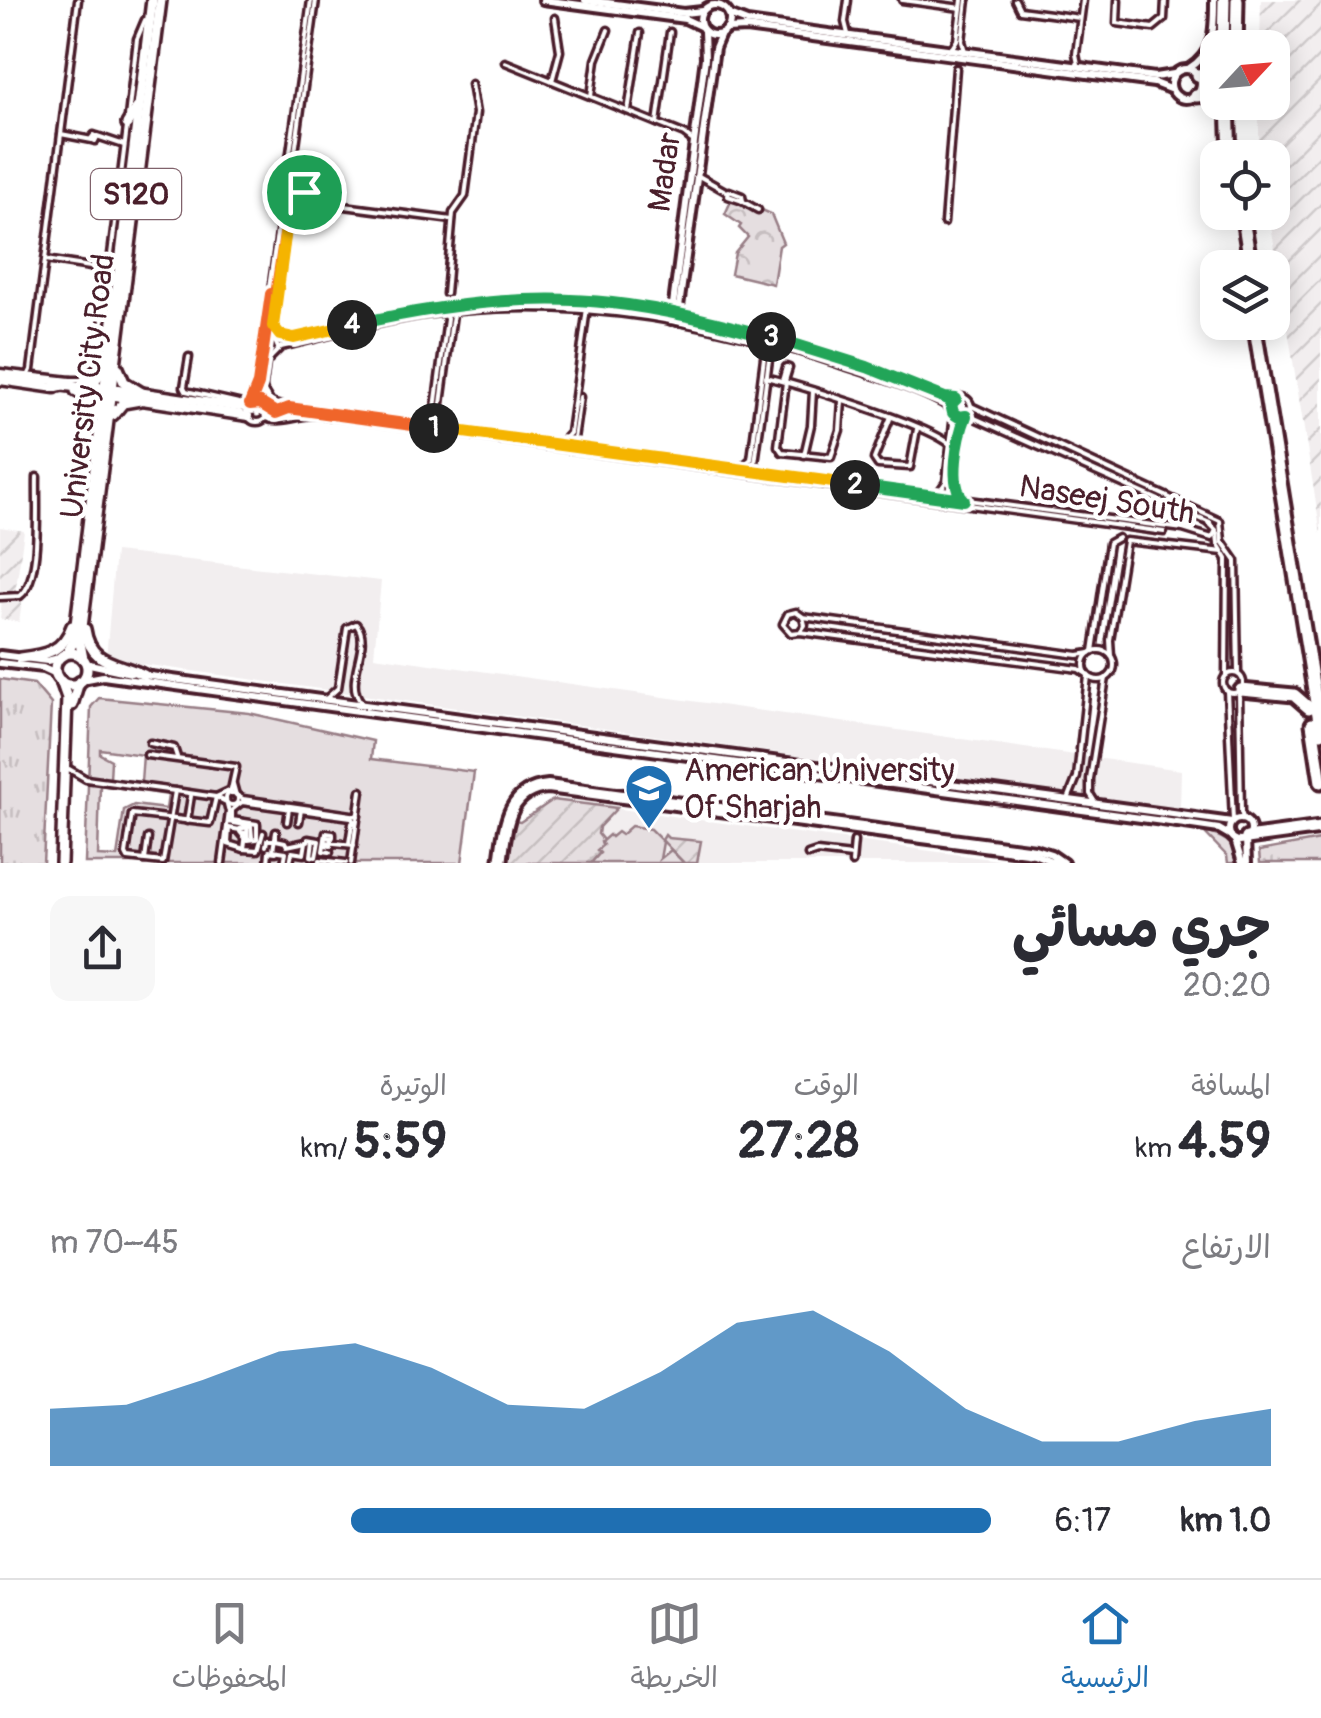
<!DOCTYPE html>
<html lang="ar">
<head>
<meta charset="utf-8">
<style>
	body { margin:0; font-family:Pangolin,"Playpen Sans Arabic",sans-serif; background:#f7f7f7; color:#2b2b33; direction:rtl; height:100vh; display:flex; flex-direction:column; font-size:38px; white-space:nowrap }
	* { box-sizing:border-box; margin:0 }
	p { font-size:32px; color:#7c7c81 }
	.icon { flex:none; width:55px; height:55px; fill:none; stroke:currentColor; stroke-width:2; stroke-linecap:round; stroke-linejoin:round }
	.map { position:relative; height:863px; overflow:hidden; direction:ltr }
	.panel { display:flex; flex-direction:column; background:#fff; flex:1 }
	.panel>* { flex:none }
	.needle { width:65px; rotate:64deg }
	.fabs { position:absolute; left:1200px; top:30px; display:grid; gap:20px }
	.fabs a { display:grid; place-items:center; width:90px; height:90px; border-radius:20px; background:#fff; box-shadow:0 5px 25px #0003; font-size:50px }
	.pin { position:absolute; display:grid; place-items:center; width:85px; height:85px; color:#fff; margin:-42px; border:5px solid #fff; border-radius:50%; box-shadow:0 2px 10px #0007 }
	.km { position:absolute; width:50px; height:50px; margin:-25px; border-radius:50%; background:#222; color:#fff; font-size:28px; line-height:50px; text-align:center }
	.round { display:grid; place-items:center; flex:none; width:105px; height:105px; border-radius:20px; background:#f7f7f7 }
	.summary { display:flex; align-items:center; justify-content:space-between; height:170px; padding:0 50px }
	h1 { font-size:55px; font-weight:700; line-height:75px }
	.figures { display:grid; grid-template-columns:repeat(3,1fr); gap:15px; height:170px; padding:10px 50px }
	.figures div { display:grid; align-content:center }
	.figures b { font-size:50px; font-weight:700 }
	.figures small { font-size:28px; font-weight:400 }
	.figures p { font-size:28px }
	.chart { height:280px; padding:20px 50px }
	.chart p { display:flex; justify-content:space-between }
	.chart svg { width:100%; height:180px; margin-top:10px; fill:#1f6fb2; opacity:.7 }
	ul { padding:0 50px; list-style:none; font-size:32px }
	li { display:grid; grid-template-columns:160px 120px 1fr; align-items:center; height:75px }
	li i { height:25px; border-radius:12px; background:#1f6fb2 }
	.tabs { display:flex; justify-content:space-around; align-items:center; height:140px; border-top:2px solid #e1e1e2; background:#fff; font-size:28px; color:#7c7c81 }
	.tabs a { display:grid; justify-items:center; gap:5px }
	.tabs .on { color:#1f6fb2 }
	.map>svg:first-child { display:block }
</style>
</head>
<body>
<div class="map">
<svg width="1321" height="863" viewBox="0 0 1321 863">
	<defs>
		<pattern id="industrial-furrows" width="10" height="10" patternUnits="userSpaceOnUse" patternTransform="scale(2.5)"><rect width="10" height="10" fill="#f2eeef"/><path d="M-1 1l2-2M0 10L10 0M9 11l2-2" fill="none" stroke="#d1cccd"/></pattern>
		<pattern id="grass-tufts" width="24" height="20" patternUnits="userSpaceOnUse" patternTransform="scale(2.5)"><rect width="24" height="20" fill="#e5dee0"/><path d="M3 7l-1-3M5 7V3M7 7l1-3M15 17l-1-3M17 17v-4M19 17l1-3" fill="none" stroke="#c6bec0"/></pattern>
		<pattern id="forest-crowns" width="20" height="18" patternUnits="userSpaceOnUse" patternTransform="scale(2.5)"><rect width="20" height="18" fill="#e5dee0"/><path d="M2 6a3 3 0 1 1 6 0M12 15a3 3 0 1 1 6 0" fill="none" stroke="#c6bec0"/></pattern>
		<pattern id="garden-furrows" width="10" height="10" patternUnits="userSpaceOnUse" patternTransform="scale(2.5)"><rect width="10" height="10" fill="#e5dee0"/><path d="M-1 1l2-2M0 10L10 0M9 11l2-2" fill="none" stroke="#c6bec0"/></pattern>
	</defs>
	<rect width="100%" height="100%" fill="#fff"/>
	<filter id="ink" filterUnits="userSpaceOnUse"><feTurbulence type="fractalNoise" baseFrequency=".01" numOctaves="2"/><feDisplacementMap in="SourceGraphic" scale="20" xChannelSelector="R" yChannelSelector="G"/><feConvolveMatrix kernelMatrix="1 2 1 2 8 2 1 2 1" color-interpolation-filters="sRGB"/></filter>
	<g filter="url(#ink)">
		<!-- built -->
		<g fill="#f2eeef">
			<path d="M 115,552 L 381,581 L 374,656 L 1181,770 L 1180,809 L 106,659 Z"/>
			<path d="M 553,800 L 1020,863 L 515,863 L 521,821 Z"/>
		</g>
		<!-- industrial -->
		<g fill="url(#industrial-furrows)">
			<path d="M 1261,0 L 1321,0 L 1321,534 L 1269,213 L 1272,212 L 1272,158 L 1261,157 L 1259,147 L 1259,103 L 1272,102 L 1272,48 L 1260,47 Z"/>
			<path d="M 0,527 L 24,531 L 15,594 L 0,592 Z"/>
			<path d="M 2,599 L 22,602 L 19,622 L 0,619 Z"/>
		</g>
		<!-- grass -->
		<g fill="url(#grass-tufts)" stroke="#987e86" stroke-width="2.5">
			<path d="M 0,679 L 34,684 L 51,704 L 43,863 L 0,863 Z"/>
			<path d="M 1204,832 C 1223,836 1234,842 1239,863 L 1228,863 L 1227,856 Z"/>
			<path d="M 1320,840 L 1321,863 L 1260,863 L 1259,851 Z"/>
		</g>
		<!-- forest -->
		<path fill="url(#forest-crowns)" stroke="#987e86" stroke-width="2.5" d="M 733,197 L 771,214 L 783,243 L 779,246 L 773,284 L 731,274 L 735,253 L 748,237 L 739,228 L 741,225 L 725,214 Z"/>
		<!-- garden -->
		<g fill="url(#garden-furrows)" stroke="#987e86" stroke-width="2.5">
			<path d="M 553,800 L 617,808 L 599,827 L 598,834 L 603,840 L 600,853 L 591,863 L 507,863 L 513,821 L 520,822 Z"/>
			<path d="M 665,835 L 668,838 L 701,841 L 697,863 L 684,863 L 662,840 Z"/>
		</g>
		<!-- pitch -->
		<g fill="#e5dee0" stroke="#987e86" stroke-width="2.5" fill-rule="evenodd">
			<path d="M 99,698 L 249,713 L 373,741 L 371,759 L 474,772 L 462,863 L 85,863 L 91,707 ZM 100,749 L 143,755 L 141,782 L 110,779 L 111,760 L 100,754 ZM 100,785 L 168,795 L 166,809 L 134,805 L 124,810 L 117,857 L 98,856 Z"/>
			<path d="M 631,826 L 650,829 L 663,842 L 660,859 L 671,850 L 684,863 L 591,863 L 600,853 L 597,850 L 603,845 L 601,842 L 609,835 L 611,837 L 617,832 L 621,835 Z"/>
		</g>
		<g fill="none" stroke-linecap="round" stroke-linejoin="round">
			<!-- pedestrian casing -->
			<g stroke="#4a1f2b" stroke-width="11">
				<g id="pedestrian">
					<path d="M 287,822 L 289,808"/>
					<path d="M 299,822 L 301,810"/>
					<path d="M 240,829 L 247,827 L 248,840 L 257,839 L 257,824 L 232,820 L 232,810 L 242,802 L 351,817 L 355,823 L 352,823 L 349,843"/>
					<path d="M 240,830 L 229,828 L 228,844 L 244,849"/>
					<path d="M 245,838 L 240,832 L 246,833 L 244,849 L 258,850 L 263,833"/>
					<path d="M 308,841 L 308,839 L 319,841 L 316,857 L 311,856 L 313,840"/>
					<path d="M 266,846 L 267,840 L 273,840"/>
					<path d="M 330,852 L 323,851 L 326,833 L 333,834 L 333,837"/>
					<path d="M 268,863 L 269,851 L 276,852"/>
					<path d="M 284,863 L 286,852 L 273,850 L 276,832 L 276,840 L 285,842 L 287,846 L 306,842 L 304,854 L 292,852 L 290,863"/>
					<path d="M 319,863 L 320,860 L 346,863"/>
				</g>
			</g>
			<!-- minor casing -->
			<g stroke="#4a1f2b" stroke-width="11">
				<g id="minor">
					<path d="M 848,0 L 845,22 L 848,34"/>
					<path d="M 902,0 L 961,8"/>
					<path d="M 1015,0 L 1020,10 L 1080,18"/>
					<path d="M 1118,0 L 1117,23 L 1153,28 L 1164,19 L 1165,0"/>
					<path d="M 952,48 L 957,40 L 962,0"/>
					<path d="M 965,51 L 962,41 L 967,0"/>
					<path d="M 505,62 L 684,134 L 693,141"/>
					<path d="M 1078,64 L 1076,54 L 1083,0"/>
					<path d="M 552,81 L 560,51 L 555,18"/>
					<path d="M 591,96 L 596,60 L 608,30"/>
					<path d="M 628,111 L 640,33"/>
					<path d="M 128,117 L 137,39 L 145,20"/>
					<path d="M 657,123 L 670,32"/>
					<path d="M 61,134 L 92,140"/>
					<path d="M 94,135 L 97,137 L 95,141 L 91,139 Z"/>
					<path d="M 97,136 L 124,145"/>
					<path d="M 697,175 L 727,192"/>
					<path d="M 293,185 L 329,204 L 452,220"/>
					<path d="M 729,191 L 742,196 L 743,201 L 728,196 Z"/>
					<path d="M 742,201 L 758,210"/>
					<path d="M 944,223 L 956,68"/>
					<path d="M 46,260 L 103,269 L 108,272"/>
					<path d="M 446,294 L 453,213 L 465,196 L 476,113 L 471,84"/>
					<path d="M 679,315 C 771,332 858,365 945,398 L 955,399"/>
					<path d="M 272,323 L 280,335 L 292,338 C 328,331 363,321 398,314 C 487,296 581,295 669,313"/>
					<path d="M 278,348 L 275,341 L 290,338"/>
					<path d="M 189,357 L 184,387 L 186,391 L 243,404"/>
					<path d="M 267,361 L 281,347 C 331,335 381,321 431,314 C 570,296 706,319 838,364 C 866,373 929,392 951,409"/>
					<path d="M 28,376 L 31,370 L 78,0"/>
					<path d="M 766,377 C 801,386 931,425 952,446"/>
					<path d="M 71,380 L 81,380 L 97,366 L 127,127"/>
					<path d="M 782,381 L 786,367 L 789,368 L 785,381"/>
					<path d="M 786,382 L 778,446 L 782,452 L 831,457 L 840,430 L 842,401"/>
					<path d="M 263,390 L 271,403 L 289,408 L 1183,529 L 1212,538 L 1216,530 L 1209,523"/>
					<circle cx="961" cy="407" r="10"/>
					<circle cx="257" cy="412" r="10"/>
					<path d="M 250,404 L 258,385 L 311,0"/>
					<path d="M 264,405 L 263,385 L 316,0"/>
					<path d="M 971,406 L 1220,521 L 1222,541 L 1236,561 L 1238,673"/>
					<path d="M 266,408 L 277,413 L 289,408"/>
					<path d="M 968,415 L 1210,523"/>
					<path d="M 265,418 C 283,425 301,413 321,415 L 1164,532"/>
					<path d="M 890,419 L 874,459 L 878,465 L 910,467 L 917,429"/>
					<path d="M 424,426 L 434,415 L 447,319 L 445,313"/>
					<path d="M 445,427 L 440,411 L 453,314"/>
					<path d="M 561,443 L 570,433 L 587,308"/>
					<path d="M 573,446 L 580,397"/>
					<path d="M 804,455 L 811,425 L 813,391"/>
					<path d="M 742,467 L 751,459 L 766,342"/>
					<path d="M 761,472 L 755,463 L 771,345"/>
					<path d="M 936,496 L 946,482 L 954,415"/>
					<path d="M 960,497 C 951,482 959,433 966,416"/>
					<path d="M 1217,533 L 1218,544 L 1227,559 L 1226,675"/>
					<path d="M 0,597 L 20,596 C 42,580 36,505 37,477"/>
					<path d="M 803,617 L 1078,655 L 1090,653"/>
					<path d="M 800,632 L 805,625 L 803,617 L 796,612 L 788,614 L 783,624 L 791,633 L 800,632 L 1079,669 L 1087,674"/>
					<circle cx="1099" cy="665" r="15"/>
					<path d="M 1093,651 L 1109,543 L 1118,538"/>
					<path d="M 1111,656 L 1110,640 L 1126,541 L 1223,552"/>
					<circle cx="1233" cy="683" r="10"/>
					<path d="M 1227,691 L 1233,821"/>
					<path d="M 1239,692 L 1241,812 L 1244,820"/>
					<path d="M 327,698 L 338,688 L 347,628 L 356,624 C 374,644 342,680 361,702"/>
					<path d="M 150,743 L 174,748 L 177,757"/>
					<path d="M 147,755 L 236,767 L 231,790 L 216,797"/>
					<path d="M 69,769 L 86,779 L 175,791 L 163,862 L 145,860 L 148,838"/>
					<path d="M 233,784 L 236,795 L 243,799 L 358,816"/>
					<path d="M 175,791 L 216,797 L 226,802"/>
					<circle cx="232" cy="799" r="6"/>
					<path d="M 1069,797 L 1077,777 L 1088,676"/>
					<path d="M 1095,802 L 1090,794 L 1090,779 L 1106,678"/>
					<path d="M 187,821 L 191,796"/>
					<path d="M 228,822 L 251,826 L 252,837"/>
					<path d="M 326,837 L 332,838 L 331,846 L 325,845 Z"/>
					<path d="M 325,842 L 354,845"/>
					<path d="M 808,855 L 817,852 L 852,856"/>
					<path d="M 145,860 L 128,858 L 126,854 L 132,814 L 210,823 L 216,797"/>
					<path d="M 222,863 L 229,812 L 227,804"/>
					<path d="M 334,863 L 335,863"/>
					<path d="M 351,863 L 361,791"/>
					<path d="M 852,863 L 854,841"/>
				</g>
			</g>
			<!-- tertiary casing -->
			<g stroke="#4a1f2b" stroke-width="14">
				<g id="tertiary">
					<path d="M 543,0 L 685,19 L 700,26"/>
					<path d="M 585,0 L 684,13 L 702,11"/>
					<circle cx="715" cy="20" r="15"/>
					<path d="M 729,15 L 747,22 L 1155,77 L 1174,74"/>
					<path d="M 727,29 L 746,28 L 1154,83 L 1172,90"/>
					<circle cx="1186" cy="84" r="15"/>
					<path d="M 1188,69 C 1215,53 1214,28 1214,0"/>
					<path d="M 671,320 L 705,58 L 704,31"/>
					<path d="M 677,321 L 715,48 L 721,34"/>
					<path d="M 0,655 L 47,661 L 59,658"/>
					<path d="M 0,663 L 43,668 L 56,674"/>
					<path d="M 85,663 L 131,673"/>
					<path d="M 143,675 L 1232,822"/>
					<path d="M 82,680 L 103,676 L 1192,825 L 1219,829 L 1231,836"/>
					<circle cx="1240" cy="830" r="11"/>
					<path d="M 1246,839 L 1247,863"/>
					<path d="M 1235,840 L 1242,863"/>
					<path d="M 498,863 C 503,827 504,788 548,784 L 1035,849 L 1051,854 L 1064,863"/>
					<path d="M 503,863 C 508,831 507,792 548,789 L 1034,854 L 1056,863"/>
				</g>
			</g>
			<!-- secondary casing -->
			<g stroke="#4a1f2b" stroke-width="15">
				<g id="secondary">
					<path d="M 0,374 L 70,382"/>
					<path d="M 0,380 L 55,388"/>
					<path d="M 84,384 L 239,407 L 249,406"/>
					<path d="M 109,395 L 248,416"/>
				</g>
			</g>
			<!-- primary casing -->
			<g stroke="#4a1f2b" stroke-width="16">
				<g id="primary">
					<path d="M 127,124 L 137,108"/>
					<path d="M 118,368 L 124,382 L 142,393"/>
					<path d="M 83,383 L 96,379 L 105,367"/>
					<path d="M 54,387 L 63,385 L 105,391"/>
					<path d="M 76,391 L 93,400 L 98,412"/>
					<path d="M 113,415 L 123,403 L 140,400"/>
					<path d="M 85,629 C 90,665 117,662 144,675"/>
					<path d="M 67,653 L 74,641 L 152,0"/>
					<circle cx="71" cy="669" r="16"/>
					<path d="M 20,658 C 45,655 63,652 72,626"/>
					<path d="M 83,659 L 80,643 L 161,0"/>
					<path d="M 72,705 L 79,682"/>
					<path d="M 61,863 L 67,698 L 61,681"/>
				</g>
			</g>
			<!-- motorway casing -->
			<g stroke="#4a1f2b" stroke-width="19">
				<g id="motorway">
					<path d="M 1223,48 L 1224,0"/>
					<path d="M 1236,48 L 1237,0"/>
					<path d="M 1198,75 L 1218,72"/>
					<path d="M 1196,96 L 1208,95 L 1218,100"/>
					<path d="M 1228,102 L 1230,158"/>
					<path d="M 1242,212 L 1251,268"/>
					<path d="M 1254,322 L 1321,733"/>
					<path d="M 1241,690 L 1294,695 L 1309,708"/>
					<path d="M 1312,724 L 1321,782"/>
					<path d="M 1247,838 L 1321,828"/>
				</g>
			</g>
			<!-- pedestrian -->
			<use href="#pedestrian" stroke="#fff" stroke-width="4"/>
			<!-- minor -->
			<use href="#minor" stroke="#fff" stroke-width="4"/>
			<!-- tertiary -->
			<use href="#tertiary" stroke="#fff" stroke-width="6"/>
			<!-- secondary -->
			<use href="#secondary" stroke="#fff" stroke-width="8"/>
			<!-- primary -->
			<use href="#primary" stroke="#fff" stroke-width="9"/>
			<!-- motorway -->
			<use href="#motorway" stroke="#fff" stroke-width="11"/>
		</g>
	</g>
	<g fill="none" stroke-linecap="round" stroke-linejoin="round" filter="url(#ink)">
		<!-- split-1 casing -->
		<g stroke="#fff" stroke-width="20">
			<path id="split-1" d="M 304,192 L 291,194 L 276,295 L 271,294 L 258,384 L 250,404 L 260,403 L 276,413 L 289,408 L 434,428"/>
		</g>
		<!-- split-2 casing -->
		<g stroke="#fff" stroke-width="20">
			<path id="split-2" d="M 434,428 L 855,485"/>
		</g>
		<!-- split-3 casing -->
		<g stroke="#fff" stroke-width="20">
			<path id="split-3" d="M 771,337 L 867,367 L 945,398 L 956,399 L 951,404 L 953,413 L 959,417 L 966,416 C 958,436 948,485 964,500 L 855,485"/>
		</g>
		<!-- split-4 casing -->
		<g stroke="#fff" stroke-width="20">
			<path id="split-4" d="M 352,325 C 437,305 525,293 612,303 C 666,309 719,323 771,337"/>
		</g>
		<!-- split-5 casing -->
		<g stroke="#fff" stroke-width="20">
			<path id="split-5" d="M 304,192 L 309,192 L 292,185 L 273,326 L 280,335 L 294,338 L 352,325"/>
		</g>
		<!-- split-1 -->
		<use href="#split-1" stroke="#f0652b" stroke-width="12"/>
		<!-- split-2 -->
		<use href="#split-2" stroke="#f5b400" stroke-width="12"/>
		<!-- split-3 -->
		<use href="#split-3" stroke="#22a559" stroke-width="12"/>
		<!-- split-4 -->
		<use href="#split-4" stroke="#22a559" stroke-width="12"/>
		<!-- split-5 -->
		<use href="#split-5" stroke="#f5b400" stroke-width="12"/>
	</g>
	<!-- icons -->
	<defs>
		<g id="university-pin" transform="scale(2.5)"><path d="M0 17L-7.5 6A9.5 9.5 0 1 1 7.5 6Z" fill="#1f6fb2" stroke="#fff"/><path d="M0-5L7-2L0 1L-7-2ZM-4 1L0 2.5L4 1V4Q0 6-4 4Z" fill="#fff"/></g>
	</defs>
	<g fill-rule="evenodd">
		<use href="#university-pin" x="649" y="788"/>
	</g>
	<g text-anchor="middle" stroke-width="9" stroke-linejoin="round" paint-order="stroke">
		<!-- shield labels -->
		<rect fill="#fff" stroke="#80626b" stroke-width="2.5" x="91" y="169" width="90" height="50" rx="8"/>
		<g font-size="30" font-weight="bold" fill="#4a1f2b">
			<text x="136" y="204">S120</text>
		</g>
		<!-- street labels -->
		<g font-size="32" fill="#4a1f2b" stroke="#fff">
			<text transform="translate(664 172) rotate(-82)" y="11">Madar</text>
			<text transform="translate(87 386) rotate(-83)" y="11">University City Road</text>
			<text transform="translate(1107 499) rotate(9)" y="11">Naseej South</text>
		</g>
		<!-- poi labels -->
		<g font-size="32" fill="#4a1f2b" stroke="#fff" text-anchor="start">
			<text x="684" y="781">American University<tspan x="684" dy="37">Of Sharjah</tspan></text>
		</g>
	</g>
</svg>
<div class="fabs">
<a><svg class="needle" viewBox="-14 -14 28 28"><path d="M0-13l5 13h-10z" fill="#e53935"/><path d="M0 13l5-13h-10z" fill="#7c7c81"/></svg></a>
<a><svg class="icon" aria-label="locate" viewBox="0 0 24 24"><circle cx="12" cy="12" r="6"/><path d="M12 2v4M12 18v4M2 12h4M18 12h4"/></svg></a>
<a><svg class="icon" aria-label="layers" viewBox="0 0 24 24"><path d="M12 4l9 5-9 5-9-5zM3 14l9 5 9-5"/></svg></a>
</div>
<div class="pin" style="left:304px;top:192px;background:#1e9e55"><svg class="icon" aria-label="arrive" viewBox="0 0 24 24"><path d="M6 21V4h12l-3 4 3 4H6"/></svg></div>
<b class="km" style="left:434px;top:428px">1</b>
<b class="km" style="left:855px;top:485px">2</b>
<b class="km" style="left:771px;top:337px">3</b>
<b class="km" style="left:352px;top:325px">4</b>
</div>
<section class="panel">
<div class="summary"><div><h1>جري مسائي</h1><p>20:20</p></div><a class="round"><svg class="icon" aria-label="share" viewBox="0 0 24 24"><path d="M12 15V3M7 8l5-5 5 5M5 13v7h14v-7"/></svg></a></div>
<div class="figures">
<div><p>المسافة</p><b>4.59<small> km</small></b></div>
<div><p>الوقت</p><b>27:28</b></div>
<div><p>الوتيرة</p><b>5:59<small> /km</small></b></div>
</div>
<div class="chart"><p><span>الارتفاع</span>45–70 m</p>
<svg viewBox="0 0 160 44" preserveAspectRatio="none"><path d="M0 44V30L10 29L20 23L30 16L40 14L50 20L60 29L70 30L80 21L90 9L100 6L110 16L120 30L130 38L140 38L150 33L160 30V44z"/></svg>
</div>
<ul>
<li><b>1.0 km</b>6:17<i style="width:68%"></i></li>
</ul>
</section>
<nav class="tabs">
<a class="on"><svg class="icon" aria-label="home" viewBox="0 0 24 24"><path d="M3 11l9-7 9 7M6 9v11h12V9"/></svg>الرئيسية</a>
<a><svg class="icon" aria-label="map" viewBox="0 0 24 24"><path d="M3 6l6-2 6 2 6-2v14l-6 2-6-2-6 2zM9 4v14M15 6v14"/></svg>الخريطة</a>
<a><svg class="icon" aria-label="saved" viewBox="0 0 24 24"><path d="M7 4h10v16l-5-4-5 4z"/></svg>المحفوظات</a>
</nav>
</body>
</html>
